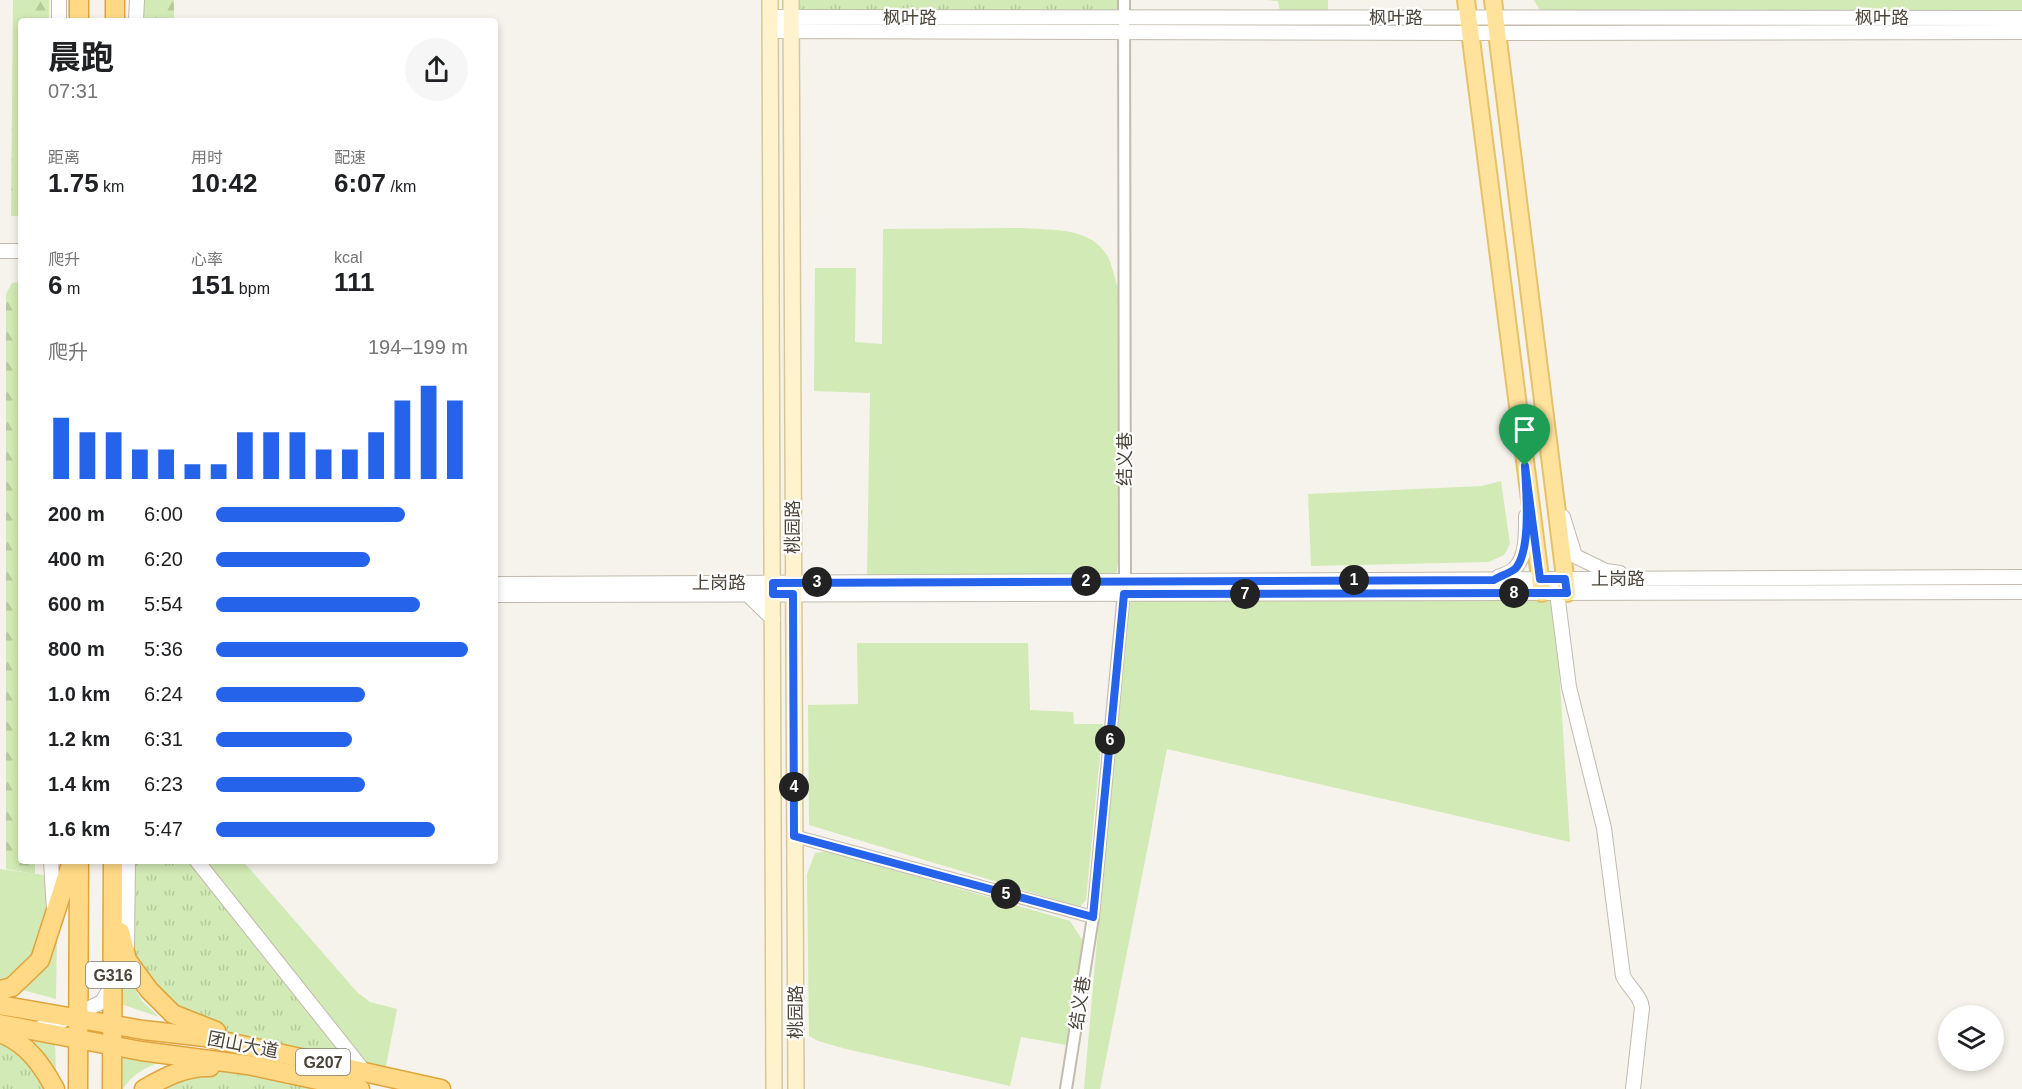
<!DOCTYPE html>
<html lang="zh">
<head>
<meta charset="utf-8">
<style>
	body { margin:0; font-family:Arial,"Noto Sans SC",sans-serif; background:#f6f6f6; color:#202124; height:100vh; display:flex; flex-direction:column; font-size:22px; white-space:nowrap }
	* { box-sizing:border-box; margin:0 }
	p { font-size:20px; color:#757577 }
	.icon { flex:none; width:33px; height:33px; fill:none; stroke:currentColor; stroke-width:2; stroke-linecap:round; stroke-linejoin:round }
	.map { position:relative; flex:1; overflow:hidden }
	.drawer { position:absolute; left:18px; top:18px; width:480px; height:846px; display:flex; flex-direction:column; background:#fff; border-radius:6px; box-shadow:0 3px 9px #0003 }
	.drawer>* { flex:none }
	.buttons { position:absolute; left:1938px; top:1005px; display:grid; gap:12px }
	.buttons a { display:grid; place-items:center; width:66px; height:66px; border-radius:50%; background:#fff; box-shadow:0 3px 9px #0003; font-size:30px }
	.pin { position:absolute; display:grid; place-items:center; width:51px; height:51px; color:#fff; margin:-62px -26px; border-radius:50% 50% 50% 0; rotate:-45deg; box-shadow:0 0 6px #0007 }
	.pin .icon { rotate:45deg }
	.km { position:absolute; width:30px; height:30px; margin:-15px; border-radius:50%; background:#222; color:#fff; font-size:16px; line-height:30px; text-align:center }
	.round { display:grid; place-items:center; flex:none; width:63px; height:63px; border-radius:32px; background:#f6f6f6 }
	.summary { display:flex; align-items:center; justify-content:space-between; height:102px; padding:0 30px }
	h1 { font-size:33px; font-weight:700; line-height:45px }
	.metrics { display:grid; grid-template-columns:repeat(3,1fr); gap:9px; height:102px; padding:6px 30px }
	.metrics div { display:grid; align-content:center }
	.metrics b { font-size:26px; font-weight:700 }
	.metrics small { font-size:16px; font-weight:400 }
	.metrics p { font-size:16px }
	.chart { height:168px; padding:12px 30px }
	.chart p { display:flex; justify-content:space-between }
	.chart svg { width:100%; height:108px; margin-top:6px; stroke:#2563eb; stroke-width:6 }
	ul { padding:0 30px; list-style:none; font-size:20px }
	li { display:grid; grid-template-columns:96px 72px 1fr; align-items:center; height:45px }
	li i { height:15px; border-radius:8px; background:#2563eb }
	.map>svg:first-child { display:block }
</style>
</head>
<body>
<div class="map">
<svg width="2022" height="1089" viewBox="0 0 2022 1089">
	<defs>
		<pattern id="forest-firs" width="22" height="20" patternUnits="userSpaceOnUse" patternTransform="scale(1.5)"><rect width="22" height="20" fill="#d2eab5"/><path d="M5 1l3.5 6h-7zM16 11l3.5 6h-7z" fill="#b6ca9c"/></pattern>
		<pattern id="park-tufts" width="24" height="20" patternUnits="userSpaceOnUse" patternTransform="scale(1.5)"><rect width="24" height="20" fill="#d2eab5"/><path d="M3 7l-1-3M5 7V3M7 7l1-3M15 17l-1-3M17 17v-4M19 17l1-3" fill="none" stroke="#b6ca9c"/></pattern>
	</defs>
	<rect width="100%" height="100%" fill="#f6f3ec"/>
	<!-- green -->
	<g fill="#d2eab5">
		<path d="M 1265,0 L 1328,0 L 1328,13 L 1280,11 L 1278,1 Z"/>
		<path d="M 1534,0 L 2022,0 L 2022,18 L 1541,12 Z"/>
		<path d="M 1023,228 C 1055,231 1094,226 1110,261 C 1113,270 1115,280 1118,289 L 1118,564 L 1116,574 L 867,575 L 870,393 L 814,391 L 815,268 L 856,268 L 855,342 L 882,344 L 883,229 Z"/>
		<path d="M 1501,481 L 1510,544 L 1504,555 L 1489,562 L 1311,566 L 1308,494 L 1482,486 Z"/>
		<path d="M 1128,588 L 1554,588 L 1570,842 L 1167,749 L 1100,1089 L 1084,1089 Z"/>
		<path d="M 857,643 L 1028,643 L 1030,710 L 1073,712 L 1074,724 L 1103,724 L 1086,900 L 1080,907 L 809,825 L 808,705 L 858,704 Z"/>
		<path d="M 830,851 L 1070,921 L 1083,941 L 1078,1047 L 1021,1037 L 1010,1086 L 846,1049 L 818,1041 L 809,1036 L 807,874 L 815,853 Z"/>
		<path d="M 197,861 L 243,861 L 357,992 L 370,1002 L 397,1009 L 384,1076 L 364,1071 Z"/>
		<path d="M 0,869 L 51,876 L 55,917 L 40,960 L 0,990 Z"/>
		<path d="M 57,937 L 56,999 L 19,989 C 45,972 46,965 57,937 Z"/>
		<path d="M 118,959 L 141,1000 L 159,1017 L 118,1003 Z"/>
		<path d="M 20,1032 L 55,1041 L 56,1073 L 38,1046 Z"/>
		<path d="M 119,1052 L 166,1060 C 147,1067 134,1072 123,1089 L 117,1089 Z"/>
	</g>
	<!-- forest -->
	<g fill="url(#forest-firs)">
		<path d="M 13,0 L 49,0 L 49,21 L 21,21 L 21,216 L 11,216 Z"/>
		<path d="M 137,0 L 174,0 L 174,21 L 136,21 Z"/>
		<path d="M 21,282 L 21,861 L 35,861 L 35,874 L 6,869 L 6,294 L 12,283 Z"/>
	</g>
	<!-- park -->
	<g fill="url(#park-tufts)">
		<rect x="791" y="0" width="333" height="18"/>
		<path d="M 128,861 L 197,861 L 364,1071 L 253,1046 L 173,1014 L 127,960 Z"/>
		<path d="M 9,1036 L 49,1089 L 0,1089 L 0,1037 Z"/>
		<path d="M 201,1067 L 343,1089 L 144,1089 Z"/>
	</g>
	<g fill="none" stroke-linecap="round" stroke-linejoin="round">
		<!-- minor casing -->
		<g stroke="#c2bbae" stroke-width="14">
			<g id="minor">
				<path d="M 794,836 L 1093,917 L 1066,1089"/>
				<path d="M 1093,917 L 1125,581 L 1124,0"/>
			</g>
		</g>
		<!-- tertiary casing -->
		<g stroke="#c2bbae" stroke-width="16">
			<g id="tertiary">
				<path d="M 770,17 L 2022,18"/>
				<path d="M 59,21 L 59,0"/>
				<path d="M 136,21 L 137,0"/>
				<path d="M 770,31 L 1470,33 L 2022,32"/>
				<path d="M 0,251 L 21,251"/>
				<path d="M 1563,517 L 1575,556 L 1606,571 L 1620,573"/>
				<path d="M 1498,577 C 1503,575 1512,572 1515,568 C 1527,556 1526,532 1526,516"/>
				<path d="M 495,584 L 2022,577"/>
				<path d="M 1557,593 L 1569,687 L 1604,828 L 1623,976 C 1629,988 1641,996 1642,1008 L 1633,1089"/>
				<path d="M 495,595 L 2022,592"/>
				<path d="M 748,595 L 773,619"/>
				<path d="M 51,861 L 54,910"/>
				<path d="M 197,861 L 364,1071"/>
				<path d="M 127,946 L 128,861"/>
				<path d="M 36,1029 L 53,1025 L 102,1002 L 112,985"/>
			</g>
		</g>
		<!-- secondary casing -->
		<g stroke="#d6c79b" stroke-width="18">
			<g id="secondary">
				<path d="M 770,0 L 774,1089"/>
				<path d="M 791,0 L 796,1089"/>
			</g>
		</g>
		<!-- primary casing -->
		<g stroke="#e6c16a" stroke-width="20">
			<g id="primary">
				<path d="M 1466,0 L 1542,593"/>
				<path d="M 1493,0 L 1567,593"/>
			</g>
		</g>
		<!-- trunk casing -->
		<g stroke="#e0a43c" stroke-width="21">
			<g id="trunk">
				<path d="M 79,21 L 79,0"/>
				<path d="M 115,21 L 115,0"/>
				<path d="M 120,932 L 127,960 L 149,990 L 173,1014 L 216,1031"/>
				<path d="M 0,990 L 12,987 L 40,960 L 72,861"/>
				<path d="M 0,1005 L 143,1030 L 205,1037 L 441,1089"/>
				<path d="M 0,1024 L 141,1051 L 248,1065 L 360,1089"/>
				<path d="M 0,1033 C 27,1043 42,1065 55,1089"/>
				<path d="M 78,1089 L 79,861"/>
				<path d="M 112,1089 L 113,861"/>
				<path d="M 144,1089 C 165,1077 186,1066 210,1067"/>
			</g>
		</g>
		<!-- minor -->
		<use href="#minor" stroke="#fff" stroke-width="10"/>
		<!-- tertiary -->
		<use href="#tertiary" stroke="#fff" stroke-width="14"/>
		<!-- secondary -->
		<use href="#secondary" stroke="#fff3cd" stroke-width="15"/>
		<!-- primary -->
		<use href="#primary" stroke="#ffe39c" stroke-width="16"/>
		<!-- trunk -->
		<use href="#trunk" stroke="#ffd985" stroke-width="18"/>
	</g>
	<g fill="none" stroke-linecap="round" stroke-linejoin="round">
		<!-- route casing -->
		<g stroke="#fff" stroke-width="12">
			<path id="route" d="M 1525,466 L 1540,579 L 1565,579 L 1567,593 L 1124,594 L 1093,917 L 794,836 L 793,594 L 773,594 L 773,583 L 1494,580 C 1500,576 1510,573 1515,569 C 1532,551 1526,490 1525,466 Z"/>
		</g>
		<!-- route -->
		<use href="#route" stroke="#2563eb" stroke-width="8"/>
	</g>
	<g text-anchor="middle" stroke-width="4.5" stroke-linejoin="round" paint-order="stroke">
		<!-- shield labels -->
		<g fill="#fff" stroke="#817c74" stroke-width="1.5">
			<rect x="86" y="962" width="54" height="26" rx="4.5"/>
			<rect x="296" y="1049" width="54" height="26" rx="4.5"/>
		</g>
		<g font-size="16" font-weight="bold" fill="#4b4439">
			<text x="113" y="981">G316</text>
			<text x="323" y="1068">G207</text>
		</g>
		<!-- street labels -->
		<g font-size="18" fill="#4b4439" stroke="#fff">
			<text x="910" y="24">枫叶路</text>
			<text x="1396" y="24">枫叶路</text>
			<text x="1882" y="24">枫叶路</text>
			<text transform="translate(1125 459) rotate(-90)" y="6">结义巷</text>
			<text transform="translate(793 527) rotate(-90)" y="6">桃园路</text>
			<text x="1618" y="585">上岗路</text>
			<text x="719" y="589">上岗路</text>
			<text transform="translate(1080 1003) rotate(-81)" y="6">结义巷</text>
			<text transform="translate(796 1012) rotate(-90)" y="6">桃园路</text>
			<text transform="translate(243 1045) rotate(11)" y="6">团山大道</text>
		</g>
	</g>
</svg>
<div class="buttons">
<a><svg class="icon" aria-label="layers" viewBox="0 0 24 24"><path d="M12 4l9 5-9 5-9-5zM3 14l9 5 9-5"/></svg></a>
</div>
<div class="pin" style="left:1525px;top:466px;background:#1e9e55"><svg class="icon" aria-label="arrive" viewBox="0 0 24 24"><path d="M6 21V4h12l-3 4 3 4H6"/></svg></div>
<b class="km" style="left:1354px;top:580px">1</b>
<b class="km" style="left:1086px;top:581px">2</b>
<b class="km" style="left:817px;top:582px">3</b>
<b class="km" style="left:794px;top:787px">4</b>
<b class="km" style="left:1006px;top:894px">5</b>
<b class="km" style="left:1110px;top:740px">6</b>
<b class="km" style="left:1245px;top:594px">7</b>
<b class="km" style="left:1514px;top:593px">8</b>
<section class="drawer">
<div class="summary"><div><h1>晨跑</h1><p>07:31</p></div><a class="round"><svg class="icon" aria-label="share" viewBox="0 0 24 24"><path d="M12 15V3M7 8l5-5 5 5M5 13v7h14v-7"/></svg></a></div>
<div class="metrics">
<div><p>距离</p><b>1.75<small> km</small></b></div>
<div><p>用时</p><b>10:42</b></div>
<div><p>配速</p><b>6:07<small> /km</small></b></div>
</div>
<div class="metrics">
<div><p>爬升</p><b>6<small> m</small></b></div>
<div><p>心率</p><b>151<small> bpm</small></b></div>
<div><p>kcal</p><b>111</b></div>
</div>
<div class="chart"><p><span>爬升</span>194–199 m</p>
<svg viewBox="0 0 160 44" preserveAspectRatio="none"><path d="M5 44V19M15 44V25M25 44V25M35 44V32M45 44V32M55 44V38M65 44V38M75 44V25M85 44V25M95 44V25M105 44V32M115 44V32M125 44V25M135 44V12M145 44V6M155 44V12"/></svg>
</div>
<ul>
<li><b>200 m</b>6:00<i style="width:75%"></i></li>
<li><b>400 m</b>6:20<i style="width:61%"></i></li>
<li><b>600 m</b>5:54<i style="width:81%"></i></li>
<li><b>800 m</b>5:36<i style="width:100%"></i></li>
<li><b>1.0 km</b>6:24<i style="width:59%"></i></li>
<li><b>1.2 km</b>6:31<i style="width:54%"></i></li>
<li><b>1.4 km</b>6:23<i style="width:59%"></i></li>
<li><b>1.6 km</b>5:47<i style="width:87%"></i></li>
</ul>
</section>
</div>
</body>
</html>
